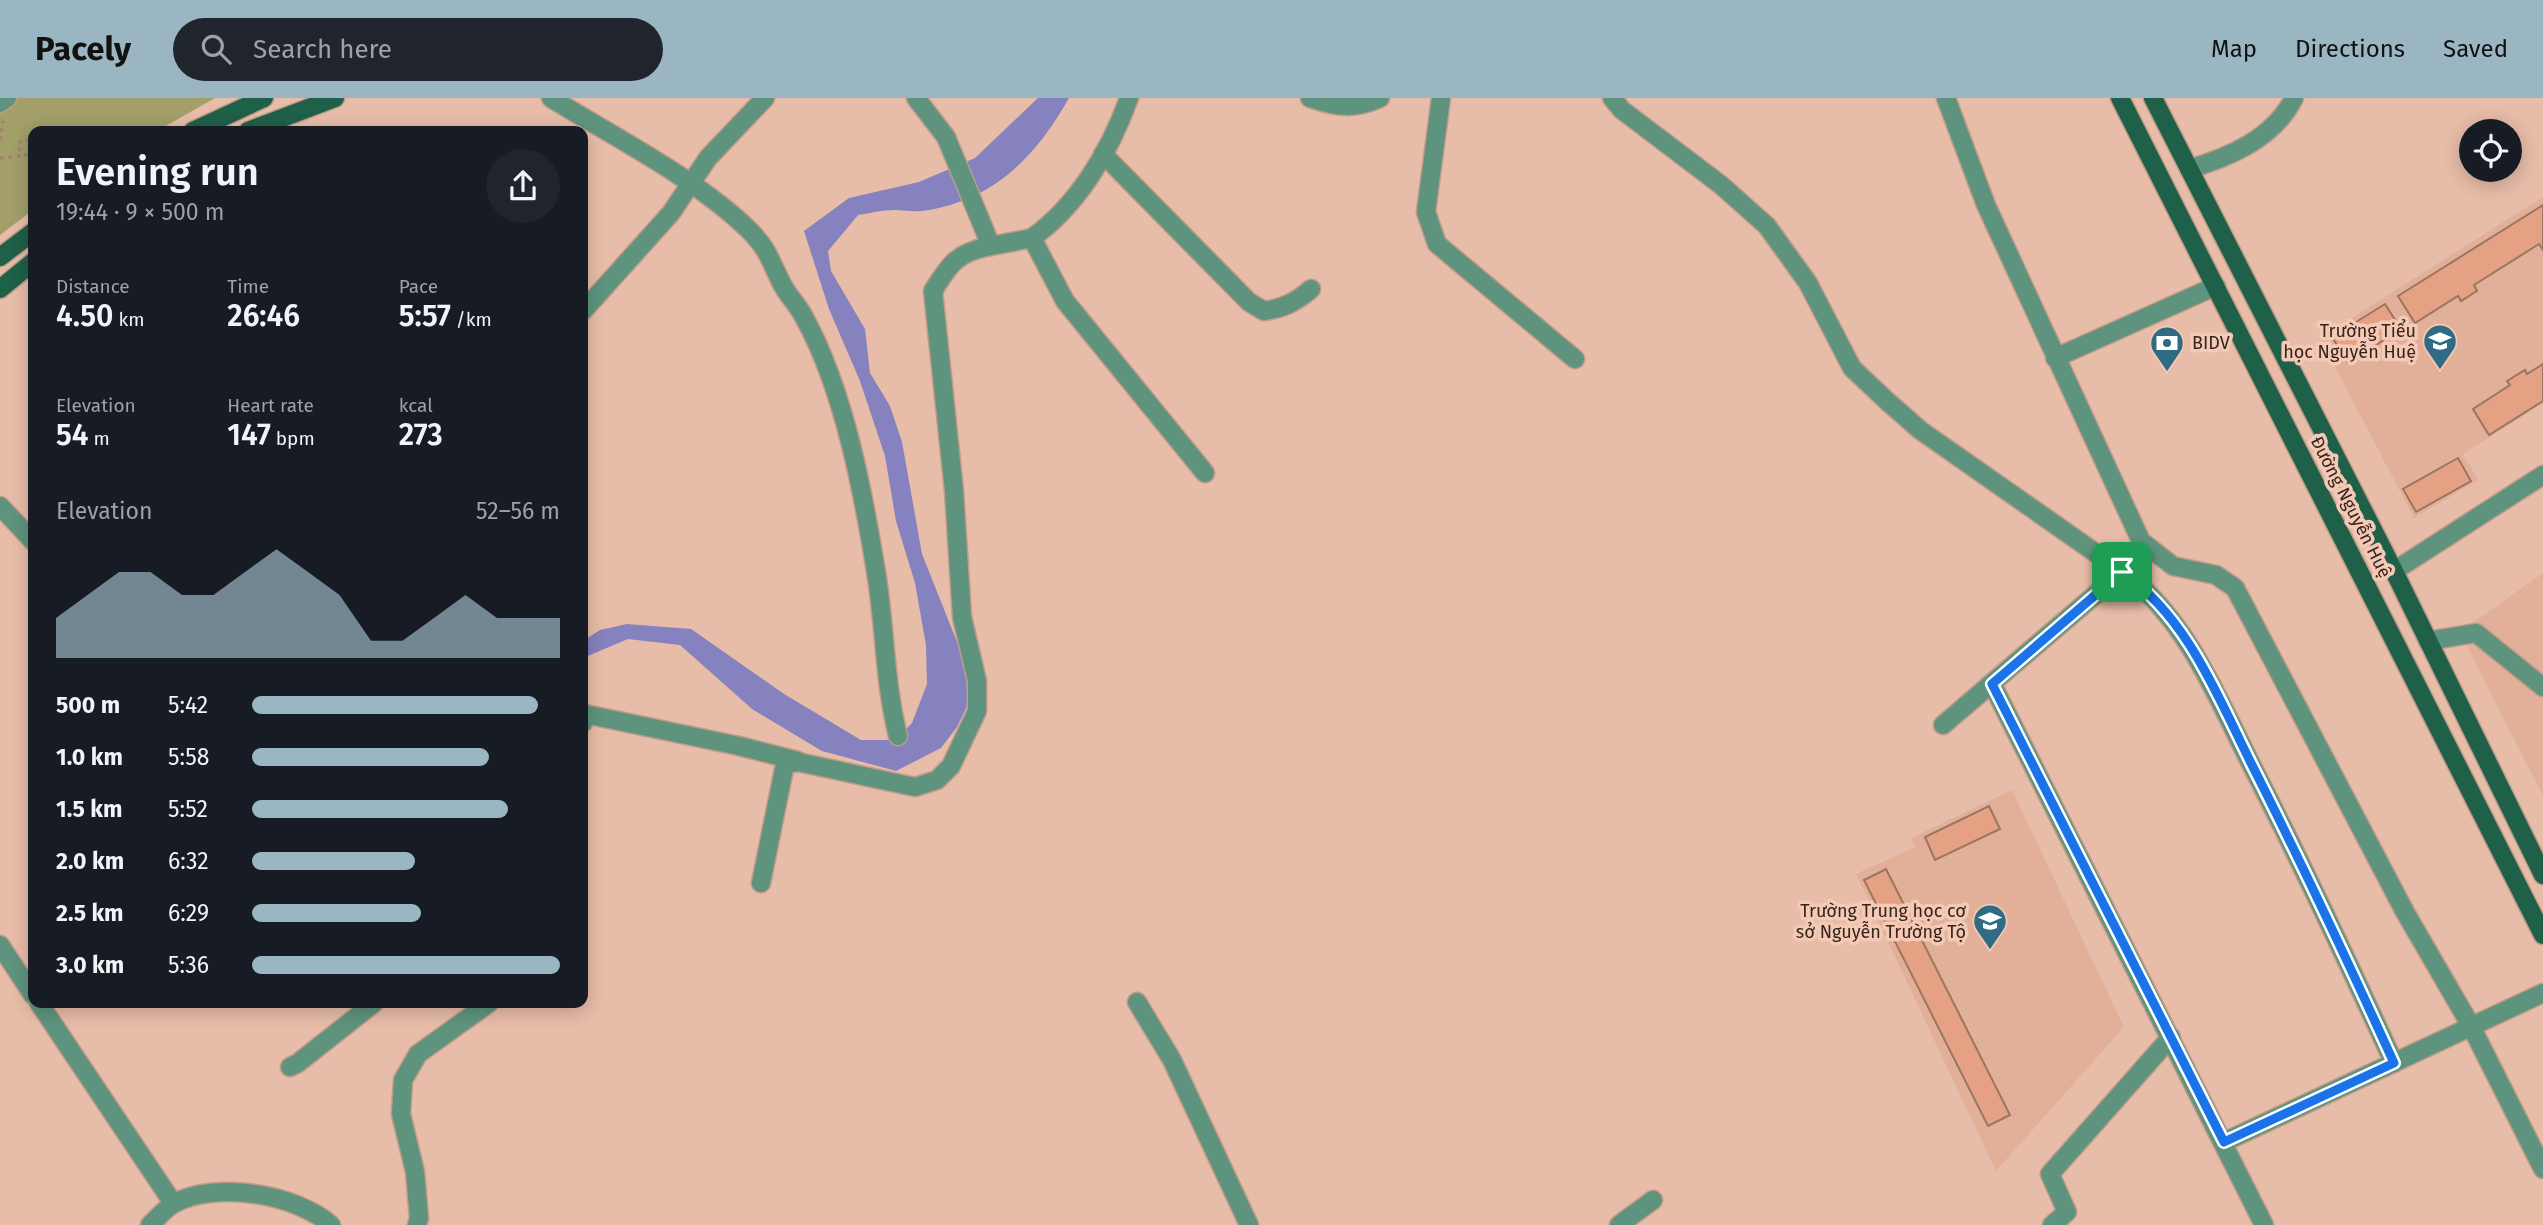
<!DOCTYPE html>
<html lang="en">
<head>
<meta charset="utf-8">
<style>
	body { margin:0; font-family:"Fira Sans",sans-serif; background:#20242c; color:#f1f3f6; height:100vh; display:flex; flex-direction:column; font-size:26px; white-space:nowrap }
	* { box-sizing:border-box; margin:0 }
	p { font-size:23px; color:#9ea1a6 }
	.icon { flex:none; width:38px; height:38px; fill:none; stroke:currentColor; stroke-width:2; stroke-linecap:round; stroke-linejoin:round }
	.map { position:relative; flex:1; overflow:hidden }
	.drawer { position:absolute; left:28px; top:28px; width:560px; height:882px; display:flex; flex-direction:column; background:#171b24; border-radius:14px; box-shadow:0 4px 18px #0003 }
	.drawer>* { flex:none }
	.tools { position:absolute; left:2459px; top:21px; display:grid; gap:14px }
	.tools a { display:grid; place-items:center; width:63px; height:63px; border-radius:50%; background:#171b24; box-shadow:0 4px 18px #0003; font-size:35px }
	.pin { position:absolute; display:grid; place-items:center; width:60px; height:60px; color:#fff; margin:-30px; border-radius:14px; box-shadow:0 4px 10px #0006 }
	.round { display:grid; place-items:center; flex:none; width:74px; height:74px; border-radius:37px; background:#20242c }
	.overview { display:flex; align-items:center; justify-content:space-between; height:119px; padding:0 28px }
	h1 { font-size:38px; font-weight:600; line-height:52px }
	.metrics { display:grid; grid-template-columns:repeat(3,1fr); gap:10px; height:119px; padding:7px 28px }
	.metrics div { display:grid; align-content:center }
	.metrics b { font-size:30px; font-weight:600 }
	.metrics small { font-size:19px; font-weight:400 }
	.metrics p { font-size:19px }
	.chart { height:196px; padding:14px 28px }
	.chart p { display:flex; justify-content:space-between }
	.chart svg { width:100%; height:126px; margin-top:7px; fill:#9ab6c2; opacity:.7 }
	ul { padding:0 28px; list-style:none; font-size:23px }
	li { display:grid; grid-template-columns:112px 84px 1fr; align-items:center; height:52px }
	li i { height:18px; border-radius:9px; background:#9ab6c2 }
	header { display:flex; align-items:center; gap:42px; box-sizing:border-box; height:98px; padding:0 35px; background:#9ab6c2; color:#111 }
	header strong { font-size:33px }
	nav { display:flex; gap:38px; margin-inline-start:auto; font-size:24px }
	.search { width:490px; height:63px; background:#20242c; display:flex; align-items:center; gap:18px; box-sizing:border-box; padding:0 24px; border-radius:38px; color:#9ea1a6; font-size:26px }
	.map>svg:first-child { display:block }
</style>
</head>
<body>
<header>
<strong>Pacely</strong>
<div class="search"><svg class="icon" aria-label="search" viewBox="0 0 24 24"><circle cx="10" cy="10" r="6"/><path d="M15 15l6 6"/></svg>Search here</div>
<nav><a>Map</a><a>Directions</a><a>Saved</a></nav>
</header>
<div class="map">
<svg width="2543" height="1127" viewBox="0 0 2543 1127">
	<rect width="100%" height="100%" fill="#e7bca8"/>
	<!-- built -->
	<g fill="#e2b099">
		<path d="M 2543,99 L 2543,305 L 2463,356 L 2478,382 L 2414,420 L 2320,240 Z"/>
		<path d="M 2543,475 L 2543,698 L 2460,534 Z"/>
		<path d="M 2012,692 L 2124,929 L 1996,1073 L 1856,776 L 1915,749 L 1911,740 Z"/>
	</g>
	<!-- green -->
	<path fill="#a29f68" d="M 14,0 L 215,0 L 157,33 L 33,33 L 33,112 L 0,137 L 0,11 Z"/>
	<!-- water -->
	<path fill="#8582bf" d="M 1038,0 L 1069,0 C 1035,60 993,103 922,113 C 913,114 904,112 895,112 C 883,112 870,115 858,117 L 828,153 L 831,173 L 865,231 L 870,275 L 890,308 L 902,344 L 922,456 L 963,559 L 969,604 L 957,629 L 941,650 L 896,673 L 822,653 L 752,611 L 680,547 L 628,541 L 583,560 L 583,543 L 600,532 L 627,526 L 691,531 L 784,596 L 861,642 L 887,642 L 899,639 L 912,625 L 927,586 L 926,547 L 915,485 L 896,423 L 885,358 L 860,283 L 829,211 L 804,133 L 849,100 L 919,84 L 975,60 Z"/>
	<!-- building -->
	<g fill="#e4a183" stroke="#9b7462" stroke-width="2">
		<path d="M 2543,107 L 2543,152 L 2539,146 L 2474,187 L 2477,193 L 2461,203 L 2458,198 L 2415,225 L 2398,198 Z"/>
		<path d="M 2385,206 L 2401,231 L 2348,265 L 2332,239 Z"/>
		<path d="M 2543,266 L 2543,303 L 2489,337 L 2473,311 L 2510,287 L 2507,283 L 2525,272 L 2527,276 Z"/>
		<path d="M 2458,360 L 2471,383 L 2416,414 L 2403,391 Z"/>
		<path d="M 1989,708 L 2000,731 L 1935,762 L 1925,739 Z"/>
		<path d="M 1886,771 L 2010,1017 L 1988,1028 L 1864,782 Z"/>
	</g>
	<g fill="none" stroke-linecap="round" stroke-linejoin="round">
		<!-- minor casing -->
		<g stroke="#c09b89" stroke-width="21">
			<g id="minor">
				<path d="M 551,0 C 614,39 697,81 749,132 C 769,152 770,163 782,186 C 788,198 799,208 805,221 C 845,294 864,399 877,480 C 885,532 885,587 898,638"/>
				<path d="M 916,0 L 946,39 L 991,148 L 1032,140 L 1065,203 L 1205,375"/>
				<path d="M 1310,0 C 1336,9 1354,12 1380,0"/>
				<path d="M 1441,0 L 1426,114 L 1437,146 L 1575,261"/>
				<path d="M 1612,0 L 1622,12 L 1721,87 L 1767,128 L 1808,185 L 1852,270 L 1887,303 L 1920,332 L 2130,479 C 2189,527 2217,599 2251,666 C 2301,764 2348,864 2394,965"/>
				<path d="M 1946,0 L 1986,107 L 2141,443 L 2173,468 L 2216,477 L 2235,490 L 2405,814 L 2471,928 L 2543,1071"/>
				<path d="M 0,5 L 7,0"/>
				<path d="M 1103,56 L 1249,204 L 1264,213 C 1284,210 1296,204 1311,191"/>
				<path d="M 2189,71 C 2230,59 2274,40 2294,0"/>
				<path d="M 1032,140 C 1078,107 1110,53 1129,0"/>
				<path d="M 583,213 L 671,115 L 708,60 L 765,0"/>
				<path d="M 2055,260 L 2216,188"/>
				<path d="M 0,408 L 33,443"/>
				<path d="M 2394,473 L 2543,377"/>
				<path d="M 2428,543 L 2476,535 L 2543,589"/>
				<path d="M 1992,586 L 2264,1127"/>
				<path d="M 583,625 L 585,616 L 739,648 L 798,663"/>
				<path d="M 1943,627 L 2150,450"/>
				<path d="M 761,785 L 785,666 L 798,664 L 915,689 L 937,682 L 951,668 L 977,613 L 977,583 L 962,519 L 954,393 L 933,193 C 950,165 958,154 991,148"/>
				<path d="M 0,847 L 33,897"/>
				<path d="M 1137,904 L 1172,962 L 1249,1127"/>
				<path d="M 39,905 L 173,1105"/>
				<path d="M 290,969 L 298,965 L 374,905"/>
				<path d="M 2224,1044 L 2543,895"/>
				<path d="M 150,1127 C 158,1120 166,1109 175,1105 C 217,1083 296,1096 331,1127"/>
				<path d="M 417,1127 L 419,1120 L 415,1074 L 401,1016 L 403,982 L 418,956 L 489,905"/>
				<path d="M 1619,1127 L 1653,1102"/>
				<path d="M 2052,1127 L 2067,1114 L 2050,1076 L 2171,939"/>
			</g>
		</g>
		<!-- major casing -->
		<g stroke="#c09b89" stroke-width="21">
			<g id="major">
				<path d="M 2120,0 L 2543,837"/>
				<path d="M 2153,0 L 2394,473 L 2543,777"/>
				<path d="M 193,33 L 264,0"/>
				<path d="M 248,33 L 335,0"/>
				<path d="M 0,159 L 33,134"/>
				<path d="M 0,191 L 33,164"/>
			</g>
		</g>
		<!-- path -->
		<g stroke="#a38273" stroke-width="3.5" stroke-dasharray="3.5 5" stroke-linecap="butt">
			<path d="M 0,42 L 3,23"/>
			<path d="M 27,57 L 20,54 L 18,47 L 23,41 L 33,44"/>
			<path d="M 0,60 L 27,57 L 33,53"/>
		</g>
		<!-- minor -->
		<use href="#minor" stroke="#5e947d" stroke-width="18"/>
		<!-- major -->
		<use href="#major" stroke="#1f6049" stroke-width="18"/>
	</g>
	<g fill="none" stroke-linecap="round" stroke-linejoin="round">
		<!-- route casing -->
		<g stroke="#fff" stroke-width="14">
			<path id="route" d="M 2122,474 C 2189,520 2219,602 2254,671 C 2303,768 2349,866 2394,965 L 2224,1044 L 1992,586 Z"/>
		</g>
		<!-- route -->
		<use href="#route" stroke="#1a73e8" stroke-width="9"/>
	</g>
	<!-- icons -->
	<defs>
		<g id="school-pin" transform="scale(1.75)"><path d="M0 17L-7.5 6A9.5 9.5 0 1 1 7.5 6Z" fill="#2f6c83" stroke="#f4c9b5"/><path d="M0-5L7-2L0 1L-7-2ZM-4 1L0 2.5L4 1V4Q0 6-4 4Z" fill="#fff"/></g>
		<g id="bank-pin" transform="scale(1.75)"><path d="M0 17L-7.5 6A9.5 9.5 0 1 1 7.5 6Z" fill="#2f6c83" stroke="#f4c9b5"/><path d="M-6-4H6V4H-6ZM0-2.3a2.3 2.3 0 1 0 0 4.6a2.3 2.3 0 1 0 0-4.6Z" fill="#fff"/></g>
	</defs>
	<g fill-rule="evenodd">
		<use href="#school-pin" x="2440" y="243"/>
		<use href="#bank-pin" x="2167" y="245"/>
		<use href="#school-pin" x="1990" y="823"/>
	</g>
	<g text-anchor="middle" stroke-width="7" stroke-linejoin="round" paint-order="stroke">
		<!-- poi labels -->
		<g font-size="18" fill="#35251d" stroke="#f4c9b5" text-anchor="end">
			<text x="2416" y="239">Trường Tiểu<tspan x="2416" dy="21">học Nguyễn Huệ</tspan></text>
			<text x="2192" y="251" text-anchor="start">BIDV</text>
			<text x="1966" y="819">Trường Trung học cơ<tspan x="1966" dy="21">sở Nguyễn Trường Tộ</tspan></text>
		</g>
		<!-- street labels -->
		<g font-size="18" fill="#35251d" stroke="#f4c9b5">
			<text transform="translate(2351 409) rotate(63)" y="6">Đường Nguyễn Huệ</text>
		</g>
	</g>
</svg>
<div class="tools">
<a><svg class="icon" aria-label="locate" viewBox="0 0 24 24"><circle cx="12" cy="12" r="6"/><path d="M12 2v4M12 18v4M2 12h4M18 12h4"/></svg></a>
</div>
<div class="pin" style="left:2122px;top:474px;background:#1e9e55"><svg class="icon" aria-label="arrive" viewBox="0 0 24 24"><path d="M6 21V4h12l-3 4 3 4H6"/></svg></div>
<section class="drawer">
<div class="overview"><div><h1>Evening run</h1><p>19:44 · 9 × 500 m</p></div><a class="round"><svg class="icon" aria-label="share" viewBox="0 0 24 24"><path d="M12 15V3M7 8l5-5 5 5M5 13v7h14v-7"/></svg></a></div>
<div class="metrics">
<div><p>Distance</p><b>4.50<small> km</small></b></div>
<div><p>Time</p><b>26:46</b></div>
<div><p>Pace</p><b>5:57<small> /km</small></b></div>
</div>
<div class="metrics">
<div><p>Elevation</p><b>54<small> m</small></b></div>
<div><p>Heart rate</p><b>147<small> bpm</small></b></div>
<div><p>kcal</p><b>273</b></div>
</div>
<div class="chart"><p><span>Elevation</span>52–56 m</p>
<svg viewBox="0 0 160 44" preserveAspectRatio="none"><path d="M0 44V30L10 22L20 14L30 14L40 22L50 22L60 14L70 6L80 14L90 22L100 38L110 38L120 30L130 22L140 30L150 30L160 30V44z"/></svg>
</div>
<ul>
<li><b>500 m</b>5:42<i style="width:93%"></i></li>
<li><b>1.0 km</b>5:58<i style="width:77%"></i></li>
<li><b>1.5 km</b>5:52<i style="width:83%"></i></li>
<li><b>2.0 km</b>6:32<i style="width:53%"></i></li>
<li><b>2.5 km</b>6:29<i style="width:55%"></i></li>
<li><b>3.0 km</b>5:36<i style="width:100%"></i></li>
</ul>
</section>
</div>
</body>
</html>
